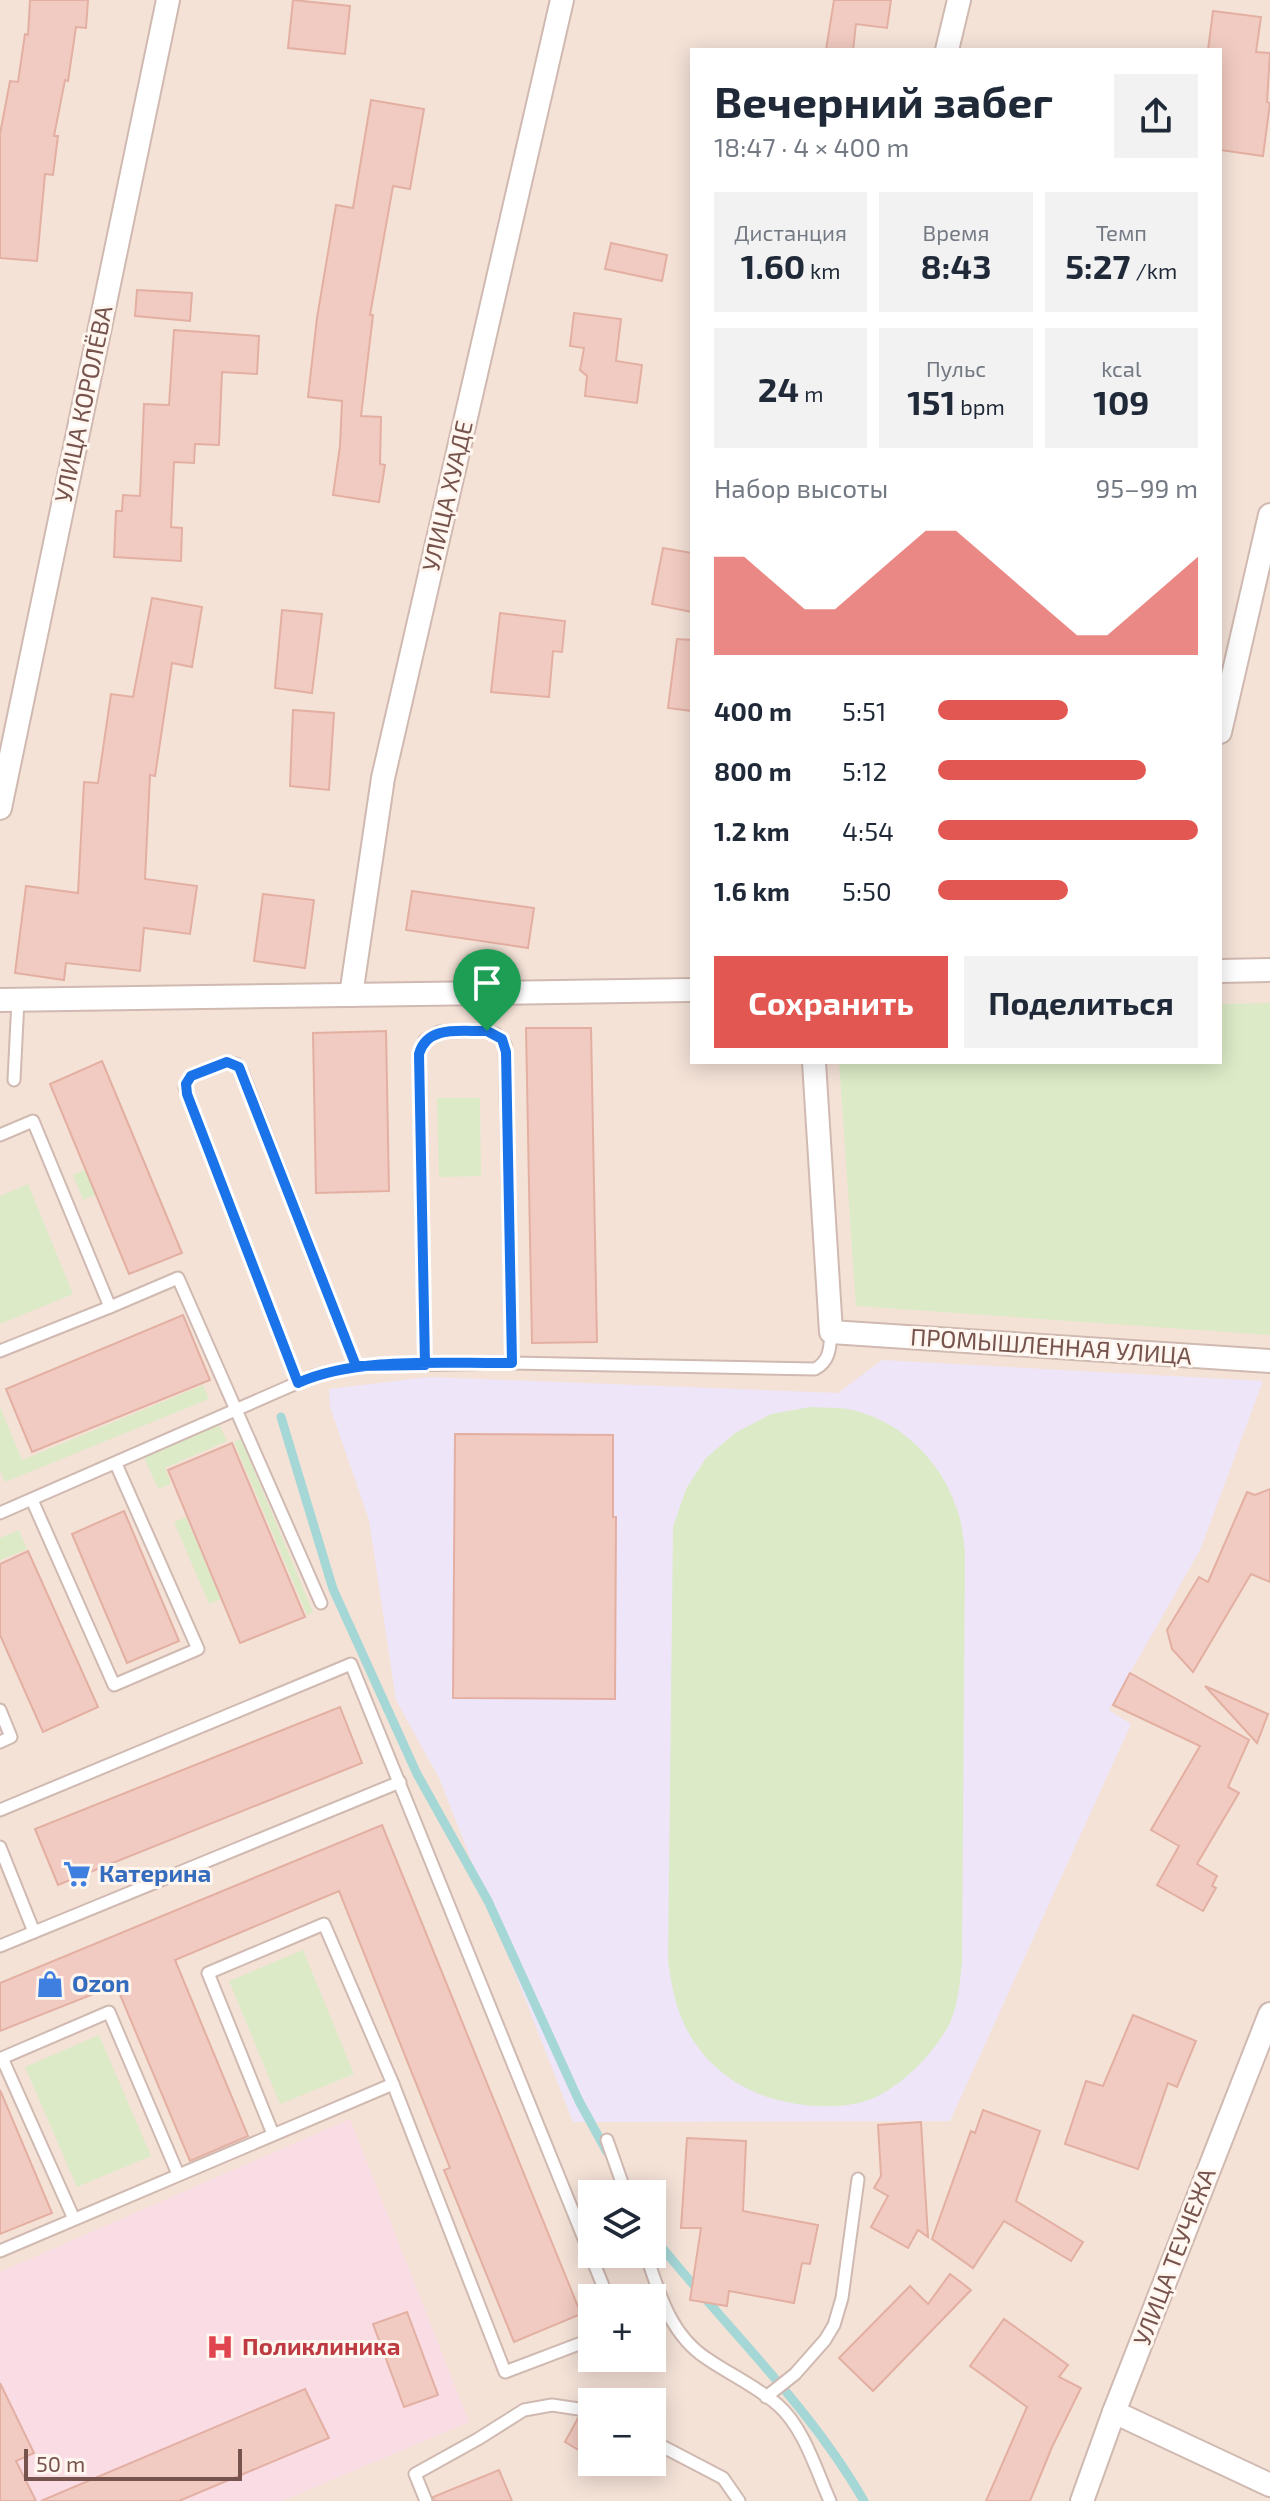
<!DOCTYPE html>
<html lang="ru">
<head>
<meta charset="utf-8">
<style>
	body { margin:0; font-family:"Exo 2",sans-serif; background:#f2f2f3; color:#1f2937; height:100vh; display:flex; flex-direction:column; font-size:30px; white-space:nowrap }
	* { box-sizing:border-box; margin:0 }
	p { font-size:26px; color:#747a83 }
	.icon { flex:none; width:44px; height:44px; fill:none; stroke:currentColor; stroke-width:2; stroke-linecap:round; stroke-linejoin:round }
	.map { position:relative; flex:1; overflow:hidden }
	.sheet { position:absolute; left:690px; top:48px; width:532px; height:1016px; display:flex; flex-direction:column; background:#fff; border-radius:0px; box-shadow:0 4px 20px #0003 }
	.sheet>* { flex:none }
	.tools { position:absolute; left:578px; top:2180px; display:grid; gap:16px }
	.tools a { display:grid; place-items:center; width:88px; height:88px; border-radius:0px; background:#fff; box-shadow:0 4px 20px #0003; font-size:40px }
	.scale { position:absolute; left:24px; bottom:20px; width:218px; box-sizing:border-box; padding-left:8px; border:4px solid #76544d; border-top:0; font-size:22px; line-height:28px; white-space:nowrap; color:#76544d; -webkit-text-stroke:6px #fff6ef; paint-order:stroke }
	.pin { position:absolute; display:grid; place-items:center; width:68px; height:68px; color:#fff; margin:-82px -34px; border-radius:50% 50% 50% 0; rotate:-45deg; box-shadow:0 0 8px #0007 }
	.pin .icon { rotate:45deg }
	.round { display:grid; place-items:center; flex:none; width:84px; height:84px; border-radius:0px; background:#f2f2f3 }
	.summary { display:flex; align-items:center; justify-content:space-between; height:136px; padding:0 24px }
	h1 { font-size:44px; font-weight:700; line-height:60px }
	.metrics { display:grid; grid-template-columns:repeat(3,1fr); gap:12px; height:136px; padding:8px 24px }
	.metrics div { display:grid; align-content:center; border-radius:0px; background:#f2f2f3; text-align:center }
	.metrics b { font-size:34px; font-weight:700 }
	.metrics small { font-size:22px; font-weight:400 }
	.metrics p { font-size:22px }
	.chart { height:224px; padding:16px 24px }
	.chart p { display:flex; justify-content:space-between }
	.chart svg { width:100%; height:144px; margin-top:8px; fill:#e25752; opacity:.7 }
	.action { display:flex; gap:16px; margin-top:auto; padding:16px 24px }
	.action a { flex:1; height:92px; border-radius:0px; background:#e25752; color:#fff; font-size:32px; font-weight:700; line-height:92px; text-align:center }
	.action a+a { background:#f2f2f3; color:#1f2937 }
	ul { padding:0 24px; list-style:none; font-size:26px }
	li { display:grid; grid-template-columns:128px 96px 1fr; align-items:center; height:60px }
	li i { height:20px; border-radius:10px; background:#e25752 }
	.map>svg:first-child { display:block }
</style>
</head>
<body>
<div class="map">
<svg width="1270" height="2501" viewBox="0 0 1270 2501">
	<rect width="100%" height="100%" fill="#fcf1e9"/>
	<!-- residential -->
	<path fill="#f4e2d7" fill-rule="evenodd" d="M 0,0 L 1270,0 L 1270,2501 L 0,2501 ZM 692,50 L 1220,50 L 1220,1062 L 692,1062 ZM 592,2194 L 652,2194 L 652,2254 L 592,2254 ZM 592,2298 L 652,2298 L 652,2358 L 592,2358 ZM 592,2402 L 652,2402 L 652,2462 L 592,2462 Z"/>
	<!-- education -->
	<path fill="#eee5f9" d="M 882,1360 L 1263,1381 L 1200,1550 L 1109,1710 L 1131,1724 L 950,2121 L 573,2122 L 440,1780 L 396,1700 L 369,1520 L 330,1407 L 329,1389 L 429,1377 L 838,1393 Z"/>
	<!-- medical -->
	<path fill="#fadce5" d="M 350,2119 L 469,2422 L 282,2501 L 0,2501 L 0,2272 Z"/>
	<!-- green -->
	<g fill="#dceac7">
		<path d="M 1270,1003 L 1270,1335 L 856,1306 L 839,1062 L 1220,1062 L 1220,1004 Z"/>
		<path d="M 480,1098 L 481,1176 L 439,1177 L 437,1098 Z"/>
		<path d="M 130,1151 L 140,1176 L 83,1200 L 73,1175 Z"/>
		<path d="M 28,1184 L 73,1294 L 0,1324 L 0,1196 Z"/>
		<path d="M 203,1385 L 209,1399 L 5,1482 L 0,1470 L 0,1407 L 22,1460 Z"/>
		<path d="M 810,1407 C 822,1408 836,1407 848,1409 C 899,1419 941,1460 957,1509 C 962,1522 963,1538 965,1551 L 962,1961 C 960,1983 958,2007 948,2027 C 931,2056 905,2083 874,2098 C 858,2105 837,2107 820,2106 C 763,2104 711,2079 685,2026 C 675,2005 671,1983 668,1960 L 673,1527 L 686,1489 L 706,1458 L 735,1433 L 771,1414 Z"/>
		<path d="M 218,1423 L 227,1441 L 165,1468 L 171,1484 L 158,1489 L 143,1455 Z"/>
		<path d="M 241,1439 L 313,1612 L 307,1615 L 234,1442 Z"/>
		<path d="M 186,1517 L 221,1599 L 209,1604 L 174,1522 Z"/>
		<path d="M 19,1530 L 27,1549 L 0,1560 L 0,1538 Z"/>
		<path d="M 303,1950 L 354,2074 L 280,2104 L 229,1981 Z"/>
		<path d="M 99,2035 L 151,2156 L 77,2187 L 25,2067 Z"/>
	</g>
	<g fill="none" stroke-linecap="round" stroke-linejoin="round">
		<!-- stream -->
		<g stroke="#a4d7d6" stroke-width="9">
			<path d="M 281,1417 L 333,1589 L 417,1774 L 488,1901 L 579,2101 L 607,2152"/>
			<path d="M 652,2235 C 722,2324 807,2402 864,2501"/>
		</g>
	</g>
	<!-- building -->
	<g fill="#f1cbc1" stroke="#e3afa2" stroke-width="2">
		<path d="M 30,0 L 88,0 L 86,28 L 76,27 L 68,81 L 65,80 L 54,136 L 58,136 L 53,175 L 45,174 L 37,261 L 0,258 L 0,134 L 10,81 L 18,82 L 25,34 L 28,35 Z"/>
		<path d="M 293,0 L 350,6 L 345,54 L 288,48 Z"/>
		<path d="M 834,0 L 891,0 L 887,28 L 856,24 L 853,50 L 826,50 Z"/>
		<path d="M 1213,11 L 1261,17 L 1256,52 L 1270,53 L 1267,102 L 1270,103 L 1263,156 L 1220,150 L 1220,50 L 1208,50 Z"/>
		<path d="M 371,100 L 424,109 L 410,189 L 393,186 L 370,315 L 373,315 L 361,416 L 381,417 L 380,464 L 385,465 L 379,502 L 333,495 L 340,446 L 342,401 L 308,397 L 317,318 L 336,205 L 353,208 Z"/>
		<path d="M 611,243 L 667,255 L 662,281 L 605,269 Z"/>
		<path d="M 137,290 L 192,293 L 190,321 L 135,316 Z"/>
		<path d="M 574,313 L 621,319 L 616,361 L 642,365 L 637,403 L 585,396 L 587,376 L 580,370 L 584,348 L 570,346 Z"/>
		<path d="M 174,330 L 259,336 L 257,374 L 222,372 L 219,445 L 195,444 L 194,463 L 174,462 L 171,527 L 182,528 L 181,561 L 114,557 L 116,511 L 122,511 L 123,495 L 140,496 L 144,404 L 169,405 Z"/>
		<path d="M 663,548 L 692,553 L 692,612 L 652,604 Z"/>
		<path d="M 152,598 L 202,607 L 192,667 L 172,663 L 155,776 L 150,775 L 145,879 L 197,886 L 190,934 L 144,928 L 140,971 L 66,963 L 64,980 L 15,973 L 26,886 L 78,893 L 84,782 L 98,783 L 111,694 L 133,697 Z"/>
		<path d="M 282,610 L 322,614 L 312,693 L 275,688 Z"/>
		<path d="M 500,613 L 565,621 L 562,652 L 553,651 L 549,697 L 491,692 Z"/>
		<path d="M 677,639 L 692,640 L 692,711 L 668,708 Z"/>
		<path d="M 293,710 L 334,713 L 329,790 L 290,786 Z"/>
		<path d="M 412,891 L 534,908 L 528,948 L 406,930 Z"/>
		<path d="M 263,894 L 314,900 L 305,968 L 254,961 Z"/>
		<path d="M 526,1028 L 591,1028 L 597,1342 L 532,1343 Z"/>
		<path d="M 386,1031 L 389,1191 L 316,1193 L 313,1033 Z"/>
		<path d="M 102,1061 L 182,1253 L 129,1274 L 50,1084 Z"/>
		<path d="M 183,1315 L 210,1380 L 32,1452 L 6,1389 Z"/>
		<path d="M 455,1434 L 613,1435 L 613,1517 L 616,1517 L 615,1699 L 453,1698 Z"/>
		<path d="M 232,1443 L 305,1617 L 240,1643 L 168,1470 Z"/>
		<path d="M 1270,1489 L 1270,1582 L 1251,1574 L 1193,1672 L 1172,1649 L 1167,1630 L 1199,1577 L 1208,1582 L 1247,1492 L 1255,1495 Z"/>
		<path d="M 124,1511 L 179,1641 L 127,1663 L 72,1534 Z"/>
		<path d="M 28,1551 L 98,1707 L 43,1732 L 0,1635 L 0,1564 Z"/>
		<path d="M 1130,1673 L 1249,1740 L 1228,1787 L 1239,1793 L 1197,1864 L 1217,1876 L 1212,1886 L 1216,1888 L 1203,1911 L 1157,1885 L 1179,1846 L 1151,1830 L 1200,1746 L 1113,1705 Z"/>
		<path d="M 1205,1686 L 1268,1714 L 1257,1743 Z"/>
		<path d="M 340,1707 L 362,1763 L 58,1885 L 35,1829 Z"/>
		<path d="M 382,1825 L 581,2314 L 514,2342 L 444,2170 L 450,2168 L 339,1891 L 175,1960 L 248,2136 L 190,2161 L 116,1985 L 0,2031 L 0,1983 Z"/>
		<path d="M 1133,2015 L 1196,2041 L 1177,2087 L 1168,2083 L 1138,2169 L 1065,2144 L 1086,2081 L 1103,2086 Z"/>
		<path d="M 0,2090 L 52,2213 L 0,2234 Z"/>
		<path d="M 983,2110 L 1040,2131 L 1016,2201 L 1083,2242 L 1071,2261 L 1004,2221 L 973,2268 L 932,2239 L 971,2131 L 975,2133 Z"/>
		<path d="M 921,2122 L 928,2237 L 918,2230 L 908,2248 L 871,2227 L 888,2196 L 874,2188 L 881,2176 L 878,2125 Z"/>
		<path d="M 687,2138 L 746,2141 L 743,2211 L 818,2225 L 810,2264 L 802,2263 L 794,2303 L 729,2291 L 727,2306 L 690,2300 L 701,2228 L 681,2228 Z"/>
		<path d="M 950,2274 L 971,2290 L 873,2391 L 839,2358 L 910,2286 L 928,2304 Z"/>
		<path d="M 407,2312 L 438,2395 L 404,2407 L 373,2324 Z"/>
		<path d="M 1004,2319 L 1068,2365 L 1059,2377 L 1081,2388 L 1052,2447 L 1030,2501 L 986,2501 L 1027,2407 L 970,2366 Z"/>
		<path d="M 0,2383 L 34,2453 L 16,2461 L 36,2501 L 0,2501 Z"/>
		<path d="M 305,2389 L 329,2438 L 179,2501 L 41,2501 Z"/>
		<path d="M 578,2418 L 592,2419 L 592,2458 L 565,2442 Z"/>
		<path d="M 499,2470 L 512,2501 L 434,2501 L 433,2497 Z"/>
	</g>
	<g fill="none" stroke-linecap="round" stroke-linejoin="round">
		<!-- service casing -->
		<g stroke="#d0b9b1" stroke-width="15">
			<g id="service">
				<path d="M 14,1080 L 18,1000"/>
				<path d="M 0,1135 L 33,1121 L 110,1307 L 0,1351"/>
				<path d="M 110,1307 L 178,1278 L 321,1603"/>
				<path d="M 425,1365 L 419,1054 L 425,1040 L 439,1032 L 487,1031 L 496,1034 L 505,1044 L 512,1363"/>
				<path d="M 298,1383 L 185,1088 L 191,1076 L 227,1062 L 236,1064 L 242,1072 L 356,1366"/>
				<path d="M 32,1500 L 114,1685 L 198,1649 L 116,1464"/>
				<path d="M 0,1513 L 313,1376 L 356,1366 L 512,1363 L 815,1369 C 830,1361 830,1348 831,1332"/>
				<path d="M 0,1710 L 11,1737 L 0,1742"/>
				<path d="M 0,1810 L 351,1664 L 608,2298"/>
				<path d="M 0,1847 L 34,1932"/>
				<path d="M 0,1946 L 400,1782"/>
				<path d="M 273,2134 L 208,1973 L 324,1924 L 393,2084"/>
				<path d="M 607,2140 L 626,2194"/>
				<path d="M 74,2219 L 2,2058 L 109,2012 L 178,2174"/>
				<path d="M 0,2251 L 393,2084 L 505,2372 L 592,2339"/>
				<path d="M 646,2254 C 659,2293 670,2334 706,2358 C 729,2374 756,2386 778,2405 C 804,2428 816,2470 830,2501"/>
				<path d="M 766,2397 L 795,2374 L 825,2340 L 834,2325 L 842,2298 L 858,2179"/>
				<path d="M 652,2441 L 723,2478 L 739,2501"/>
				<path d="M 426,2501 L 415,2474 L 478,2439 L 524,2410 L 552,2405 L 592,2411"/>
			</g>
		</g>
		<!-- minor casing -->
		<g stroke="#d0b9b1" stroke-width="26">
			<g id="minor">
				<path d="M 947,50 L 959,0"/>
				<path d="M 1220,732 L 1270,515"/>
				<path d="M 0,808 L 168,0"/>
				<path d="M 1220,971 L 1270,970"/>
				<path d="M 351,995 L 383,778 L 562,0"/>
				<path d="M 0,1000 L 692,990"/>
				<path d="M 814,1062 L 831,1332 L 1270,1361"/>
				<path d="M 1114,2412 L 1270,2485"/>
				<path d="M 1082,2501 L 1114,2412 L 1270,2014"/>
			</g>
		</g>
		<!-- service -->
		<use href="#service" stroke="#fff" stroke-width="11"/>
		<!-- minor -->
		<use href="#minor" stroke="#fff" stroke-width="22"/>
	</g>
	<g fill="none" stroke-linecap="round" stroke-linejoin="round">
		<!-- route casing -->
		<g stroke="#fff" stroke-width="16">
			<path id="route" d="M 487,1031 C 463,1032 427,1024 419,1054 L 425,1365 L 356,1366 L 239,1067 L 227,1062 L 191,1076 L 186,1084 L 187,1094 L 298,1383 C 358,1356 446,1364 512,1363 L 506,1052 L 502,1039 L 487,1031"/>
		</g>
		<!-- route -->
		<use href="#route" stroke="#1a73e8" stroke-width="10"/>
	</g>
	<!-- icons -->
	<defs>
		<g id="supermarket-bare" transform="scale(2.16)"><path d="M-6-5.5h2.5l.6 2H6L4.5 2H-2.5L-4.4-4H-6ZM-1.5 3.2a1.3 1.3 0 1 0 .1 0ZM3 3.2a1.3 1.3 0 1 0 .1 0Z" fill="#3f7fe0" stroke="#fff6ef" stroke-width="2.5" paint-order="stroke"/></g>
		<g id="shop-bare" transform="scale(2.16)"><path d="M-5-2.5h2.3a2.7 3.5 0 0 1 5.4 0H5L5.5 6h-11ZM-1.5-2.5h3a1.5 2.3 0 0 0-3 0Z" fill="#3f7fe0" stroke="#fff6ef" stroke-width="2.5" paint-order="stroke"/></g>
		<g id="hospital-bare" transform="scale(2.16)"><path d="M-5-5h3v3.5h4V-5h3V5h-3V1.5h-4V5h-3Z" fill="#e0444e" stroke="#fff6ef" stroke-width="2.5" paint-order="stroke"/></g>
	</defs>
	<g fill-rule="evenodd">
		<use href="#supermarket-bare" x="77" y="1874"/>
		<use href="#shop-bare" x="50" y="1984"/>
		<use href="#hospital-bare" x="220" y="2347"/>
	</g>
	<g text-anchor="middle" stroke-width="6" stroke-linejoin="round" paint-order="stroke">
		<!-- street labels -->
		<g font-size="24" fill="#76544d" stroke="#fff6ef">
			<text transform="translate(84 404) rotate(-78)" y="8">УЛИЦА КОРОЛЁВА</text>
			<text transform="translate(448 496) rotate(-77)" y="8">УЛИЦА ХУАДЕ</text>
			<text transform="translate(1051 1347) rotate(4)" y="8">ПРОМЫШЛЕННАЯ УЛИЦА</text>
			<text transform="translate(1175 2257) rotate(-69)" y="8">УЛИЦА ТЕУЧЕЖА</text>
		</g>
		<!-- shop labels -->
		<g font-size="24" font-weight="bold" fill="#366cbe" stroke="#fff6ef" text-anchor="start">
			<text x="99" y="1882">Катерина</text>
			<text x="72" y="1992">Ozon</text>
		</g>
		<!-- health labels -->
		<g font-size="24" font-weight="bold" fill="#be3a42" stroke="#fff6ef" text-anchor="start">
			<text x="242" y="2355">Поликлиника</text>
		</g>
	</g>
</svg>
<div class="tools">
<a><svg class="icon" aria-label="layers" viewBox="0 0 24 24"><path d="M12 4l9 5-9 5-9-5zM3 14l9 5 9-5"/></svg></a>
<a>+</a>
<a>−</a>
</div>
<div class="scale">50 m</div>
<div class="pin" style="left:487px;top:1031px;background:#1e9e55"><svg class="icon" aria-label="arrive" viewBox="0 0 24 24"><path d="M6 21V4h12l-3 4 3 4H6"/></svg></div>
<section class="sheet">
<div class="summary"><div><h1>Вечерний забег</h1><p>18:47 · 4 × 400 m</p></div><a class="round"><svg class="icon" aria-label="share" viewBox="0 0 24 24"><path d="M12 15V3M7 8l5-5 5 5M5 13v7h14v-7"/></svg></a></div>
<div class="metrics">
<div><p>Дистанция</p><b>1.60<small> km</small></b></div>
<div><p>Время</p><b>8:43</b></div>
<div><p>Темп</p><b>5:27<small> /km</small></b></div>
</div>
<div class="metrics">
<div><b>24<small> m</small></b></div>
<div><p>Пульс</p><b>151<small> bpm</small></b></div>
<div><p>kcal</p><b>109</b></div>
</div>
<div class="chart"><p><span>Набор высоты</span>95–99 m</p>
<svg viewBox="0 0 160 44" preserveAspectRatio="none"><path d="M0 44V14L10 14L20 22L30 30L40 30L50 22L60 14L70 6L80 6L90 14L100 22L110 30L120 38L130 38L140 30L150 22L160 14V44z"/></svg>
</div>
<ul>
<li><b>400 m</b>5:51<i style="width:50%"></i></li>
<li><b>800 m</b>5:12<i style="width:80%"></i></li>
<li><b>1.2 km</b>4:54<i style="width:100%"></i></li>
<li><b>1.6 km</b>5:50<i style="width:50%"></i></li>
</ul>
<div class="action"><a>Сохранить</a><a>Поделиться</a></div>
</section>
</div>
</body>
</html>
